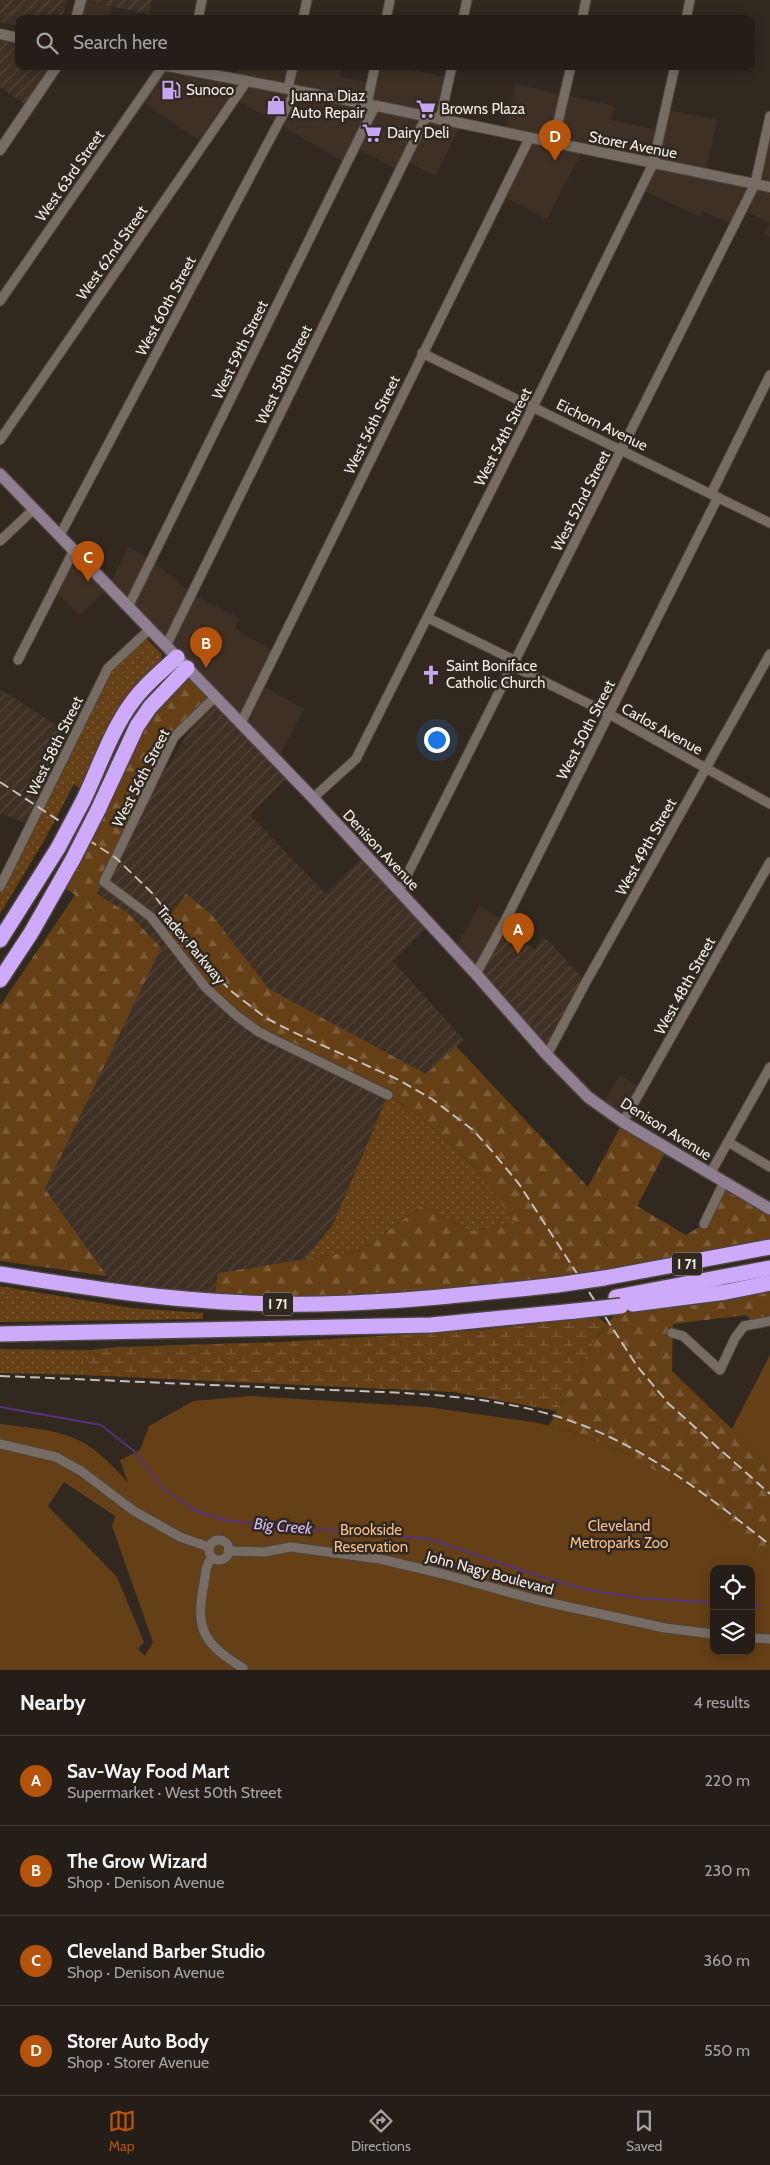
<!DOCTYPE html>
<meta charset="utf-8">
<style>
:root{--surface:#251e18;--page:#312b25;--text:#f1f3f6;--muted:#a3a2a2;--line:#423c37;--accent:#b45309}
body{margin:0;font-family:Cabin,sans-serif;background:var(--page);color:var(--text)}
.controls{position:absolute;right:15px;bottom:15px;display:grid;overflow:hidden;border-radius:10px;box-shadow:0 2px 12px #0003}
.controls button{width:45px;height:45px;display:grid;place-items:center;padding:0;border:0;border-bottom:1px solid var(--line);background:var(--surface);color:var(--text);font:25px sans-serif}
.you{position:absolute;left:436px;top:739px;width:18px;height:18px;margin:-12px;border:4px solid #fff;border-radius:50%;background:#1a73e8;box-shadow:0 0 0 8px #1a73e833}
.badge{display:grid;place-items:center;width:32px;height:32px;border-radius:50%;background:var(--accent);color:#fff;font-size:16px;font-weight:700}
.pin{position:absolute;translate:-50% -41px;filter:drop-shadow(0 1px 2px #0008)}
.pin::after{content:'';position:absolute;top:26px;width:18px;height:15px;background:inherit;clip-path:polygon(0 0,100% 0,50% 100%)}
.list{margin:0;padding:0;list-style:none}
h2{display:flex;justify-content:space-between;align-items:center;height:65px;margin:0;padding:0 20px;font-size:21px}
h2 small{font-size:16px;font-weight:400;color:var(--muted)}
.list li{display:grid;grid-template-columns:32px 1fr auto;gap:15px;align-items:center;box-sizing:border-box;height:90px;padding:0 20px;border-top:1px solid var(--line)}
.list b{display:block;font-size:19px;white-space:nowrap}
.list p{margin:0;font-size:16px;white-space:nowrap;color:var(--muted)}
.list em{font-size:16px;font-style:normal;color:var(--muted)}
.icon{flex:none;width:28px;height:28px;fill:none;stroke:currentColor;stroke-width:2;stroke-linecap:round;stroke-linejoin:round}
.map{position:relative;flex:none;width:770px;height:1670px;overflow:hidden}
.search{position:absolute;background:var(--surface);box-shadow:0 2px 12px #0003;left:15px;right:15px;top:15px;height:55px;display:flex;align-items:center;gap:12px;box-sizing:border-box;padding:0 18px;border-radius:10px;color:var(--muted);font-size:19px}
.sheet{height:425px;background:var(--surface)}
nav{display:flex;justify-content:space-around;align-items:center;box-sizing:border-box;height:70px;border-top:1px solid var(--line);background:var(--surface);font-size:14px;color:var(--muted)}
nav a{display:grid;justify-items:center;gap:2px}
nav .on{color:var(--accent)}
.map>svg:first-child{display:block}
.built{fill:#3e3024}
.industrial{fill:url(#industrial-furrows)}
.grass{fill:url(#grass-dots)}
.forest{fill:url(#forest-firs)}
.wetland{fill:url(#wetland-marsh)}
.park{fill:#653f15;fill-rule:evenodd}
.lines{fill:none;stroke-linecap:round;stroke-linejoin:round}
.stream{stroke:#58337d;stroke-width:2}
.minor-casing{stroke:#4d453f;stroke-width:11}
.tertiary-casing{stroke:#4d453f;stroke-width:12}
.secondary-casing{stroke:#4d453f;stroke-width:14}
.motorway-casing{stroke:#4d453f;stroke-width:18}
.minor{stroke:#766c63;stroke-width:9}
.tertiary{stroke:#766c63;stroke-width:10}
.secondary{stroke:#907f90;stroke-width:11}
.motorway{stroke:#cdaafa;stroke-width:15}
.rail{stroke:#c4bdb8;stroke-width:2;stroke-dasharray:10 5;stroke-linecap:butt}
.motorway-bridge-casing{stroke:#4d453f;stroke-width:18;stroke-linecap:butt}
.motorway-bridge{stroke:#cdaafa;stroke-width:15}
.labels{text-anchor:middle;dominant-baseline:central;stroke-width:5;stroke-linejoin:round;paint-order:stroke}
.shield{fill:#312820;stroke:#b7b0ab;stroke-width:1}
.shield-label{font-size:14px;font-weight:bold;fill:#f1ebe6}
.poi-label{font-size:15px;fill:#f1ebe6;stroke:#312820;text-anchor:start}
.street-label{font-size:15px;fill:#f1ebe6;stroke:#312820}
.park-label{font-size:15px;fill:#f3bd89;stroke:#312820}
.water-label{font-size:16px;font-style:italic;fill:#d3b8f7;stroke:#312820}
</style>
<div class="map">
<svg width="770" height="1670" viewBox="0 0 770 1670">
<defs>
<pattern id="industrial-furrows" width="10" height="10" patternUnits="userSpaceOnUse" patternTransform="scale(1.25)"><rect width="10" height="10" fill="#3e3024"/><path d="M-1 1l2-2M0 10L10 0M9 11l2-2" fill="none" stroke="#514439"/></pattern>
<pattern id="grass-dots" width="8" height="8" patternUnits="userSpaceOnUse" patternTransform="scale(1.25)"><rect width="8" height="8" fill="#653f15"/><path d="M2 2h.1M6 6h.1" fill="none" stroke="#7c5b37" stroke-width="1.8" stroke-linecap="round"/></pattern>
<pattern id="forest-firs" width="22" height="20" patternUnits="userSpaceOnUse" patternTransform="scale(1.25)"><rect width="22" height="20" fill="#653f15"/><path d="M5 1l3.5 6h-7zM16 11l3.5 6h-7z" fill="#7c5b37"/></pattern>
<pattern id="wetland-marsh" width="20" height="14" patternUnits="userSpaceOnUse" patternTransform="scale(1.25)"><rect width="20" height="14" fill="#653f15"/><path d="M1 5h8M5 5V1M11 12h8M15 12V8" fill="none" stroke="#7c5b37"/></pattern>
</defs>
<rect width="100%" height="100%" fill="#312820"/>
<g class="built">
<path d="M 80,1 L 112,7 L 109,19 L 76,19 Z"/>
<path d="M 163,66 L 235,78 L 238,66 L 343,66 L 340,77 L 371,83 L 375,66 L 393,66 L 450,78 L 441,120 L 461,125 L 435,176 L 405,160 L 400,171 L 355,147 L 347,164 L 235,99 L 204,144 L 140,100 Z"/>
<path d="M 515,84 L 614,106 L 611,120 L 660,130 L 665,109 L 717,120 L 705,174 L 755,184 L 764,141 L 770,142 L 770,237 L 764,234 L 770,223 L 742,210 L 734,226 L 703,211 L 700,217 L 640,189 L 652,164 L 583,150 L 547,219 L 500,195 L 528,139 L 505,134 Z"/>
<path d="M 128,547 L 152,560 L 191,594 L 239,618 L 235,629 L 276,652 L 260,684 L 304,709 L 277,761 L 109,587 L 80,615 L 53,590 L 74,550 L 109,586 Z"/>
<path d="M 479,906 L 505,920 L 476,974 L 454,950 Z"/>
<path d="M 620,1075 L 642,1089 L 623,1122 L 601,1106 Z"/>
</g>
<g class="industrial">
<path d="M 0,0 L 66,0 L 62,19 L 19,19 L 19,25 L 0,22 Z"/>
<path d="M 81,0 L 152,0 L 149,14 Z"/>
<path d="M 0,34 L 19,38 L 19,66 L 57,66 L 29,107 L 0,87 Z"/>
<path d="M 0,689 L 75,737 L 31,825 L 0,813 Z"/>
<path d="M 215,697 L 290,775 L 250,815 L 325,893 L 365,855 L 430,924 L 393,961 L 464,1040 L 426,1074 L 388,1095 L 333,1224 L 305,1259 L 218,1273 L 214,1301 L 107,1291 L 107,1276 L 45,1189 L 160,948 L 128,913 L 97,894 L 137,815 L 192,727 Z"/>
<path d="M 499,931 L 535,949 L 542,937 L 549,941 L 586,982 L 547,1055 L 476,974 Z"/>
</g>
<g class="grass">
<path d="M 145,637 L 162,654 L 160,664 L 82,790 L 74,784 L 45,839 L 0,914 L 0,894 L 111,668 Z"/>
<path d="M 388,1095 L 423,1119 L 479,1171 L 516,1224 L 470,1231 L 423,1205 L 362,1250 L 305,1259 L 333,1224 Z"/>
<path d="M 0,1286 L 131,1308 L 203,1313 L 203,1319 L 0,1322 Z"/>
<path d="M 0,1349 L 91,1350 L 84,1375 L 0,1373 Z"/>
</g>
<g class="forest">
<path d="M 187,668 L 215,697 L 174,737 L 97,894 L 128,913 L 161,948 L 45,1189 L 107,1276 L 0,1261 L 0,1006 L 75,895 L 60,884 L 130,740 Z"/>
<path d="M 186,894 L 211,914 L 269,989 L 426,1074 L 456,1046 L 588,1187 L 623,1122 L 667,1149 L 637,1206 L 686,1235 L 704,1224 L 724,1182 L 770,1209 L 770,1241 L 684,1265 L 472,1294 L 214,1301 L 218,1273 L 362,1250 L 423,1205 L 470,1231 L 515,1224 L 479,1171 L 423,1119 L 388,1095 L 279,1042 L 206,988 L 161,928 Z"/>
<path d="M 770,1283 L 770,1321 L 754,1323 L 746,1315 L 673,1324 L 672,1371 L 732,1429 L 770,1355 L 770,1563 L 631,1455 L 565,1429 L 549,1426 L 593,1343 L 621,1306 Z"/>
</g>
<path class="wetland" d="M 597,1317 L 607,1324 L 593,1343 L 557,1411 L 453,1392 L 84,1375 L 91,1350 L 117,1347 L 280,1342 L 478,1330 Z"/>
<g class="park">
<path d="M 770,1355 L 770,1464 L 732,1429 Z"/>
<path d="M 251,1396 L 428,1407 L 533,1422 L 565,1429 L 631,1455 L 683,1489 L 770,1562 L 770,1670 L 0,1670 L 0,1424 C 64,1432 84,1431 128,1483 L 120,1460 L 140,1450 L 149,1426 L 193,1401 ZM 64,1482 L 115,1516 L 112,1526 L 153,1642 L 145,1656 L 138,1649 L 144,1642 L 117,1577 L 48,1506 ZM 714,1569 L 751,1569 L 751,1651 L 714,1651 Z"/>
</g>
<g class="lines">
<g class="stream">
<path d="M 0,1407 L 101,1425 L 134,1451 L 165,1490 L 194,1510 L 228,1521 L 429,1539 L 539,1576 L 588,1590 L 641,1598 L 714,1603"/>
<path d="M 751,1605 L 759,1605"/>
</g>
<defs>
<g id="minor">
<path d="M 198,19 L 202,0"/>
<path d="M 303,19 L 307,0"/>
<path d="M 386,19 L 390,0"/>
<path d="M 463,19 L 467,0"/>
<path d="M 582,19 L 586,0"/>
<path d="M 686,19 L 690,0"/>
<path d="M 288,88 L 293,66"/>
<path d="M 367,104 L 375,66"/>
<path d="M 440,120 L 452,66"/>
<path d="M 553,144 L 571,66"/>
<path d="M 0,301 L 163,66"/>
<path d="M 422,353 L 770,523"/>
<path d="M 0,440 L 247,81"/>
<path d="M 711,494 L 770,375"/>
<path d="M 60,535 L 296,90"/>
<path d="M 0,541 L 34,509"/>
<path d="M 128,607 L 375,106"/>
<path d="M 428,618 L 516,661"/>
<path d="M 166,646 L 426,117"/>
<path d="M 18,660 L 74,550"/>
<path d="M 513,666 L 609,714 L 770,804"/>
<path d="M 215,697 L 174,737 L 104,882 L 151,917 L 206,988 L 237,1016 L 259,1032 L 279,1042 L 388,1095"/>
<path d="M 241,723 L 529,139"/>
<path d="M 313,798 L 356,759 L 536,401 L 653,164 L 675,66"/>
<path d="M 0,887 L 108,668 L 150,629"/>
<path d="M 399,891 L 755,184 L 770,116"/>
<path d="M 476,974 L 506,919 L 718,497"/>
<path d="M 547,1055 L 586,982 L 770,654"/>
<path d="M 623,1122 L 770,862"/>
<path d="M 728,1142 L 770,1167"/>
<path d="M 710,1174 L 770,1067"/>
<path d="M 704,1224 L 724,1182"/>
<path d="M 672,1333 L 683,1336 L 720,1370 L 735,1338 L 744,1326 L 770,1321"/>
<path d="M 0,1444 L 56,1457 L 81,1471 L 134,1511 L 180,1537 L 209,1547"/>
<circle cx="219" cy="1550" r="10"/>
<path d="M 228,1551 L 264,1552 L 291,1547 L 380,1559 L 443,1574 L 537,1600 L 665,1628 L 714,1634"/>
<path d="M 212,1558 C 205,1565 206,1573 204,1583 C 195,1630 203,1643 243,1668"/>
<path d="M 751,1638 L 770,1639"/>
</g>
<g id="tertiary">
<path d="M 76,19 L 81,0"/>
<path d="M 0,34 L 19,38"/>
<path d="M 167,66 L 367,104 L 770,187"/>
<path d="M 0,150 L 57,66"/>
</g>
<path id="secondary" d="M 0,474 L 313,798 L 476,974 L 547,1055 L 588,1097 L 623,1122 L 770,1209"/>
<g id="motorway">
<path d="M 83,801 C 99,768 111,730 133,701 C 145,684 162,671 177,657"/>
<path d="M 98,810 L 137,726 L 150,707 L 187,668"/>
<path d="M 0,940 L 58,848"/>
<path d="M 0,980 L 31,933 L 73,859"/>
<path d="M 0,1274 C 82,1287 164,1300 248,1303 C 351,1308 455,1296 557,1285"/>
<path d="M 604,1278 L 770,1247"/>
<path d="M 616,1297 L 770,1268"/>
<path d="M 633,1304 L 726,1292 L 770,1283"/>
<path d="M 0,1334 L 431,1325 L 575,1311"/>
</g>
</defs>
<use href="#minor" class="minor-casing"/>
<use href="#tertiary" class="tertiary-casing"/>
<use href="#secondary" class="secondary-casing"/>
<use href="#motorway" class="motorway-casing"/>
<use href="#minor" class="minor"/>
<use href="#tertiary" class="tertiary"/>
<use href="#secondary" class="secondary"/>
<use href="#motorway" class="motorway"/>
<g class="rail">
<path d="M 0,782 L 116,858 L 153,894 L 210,969 L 231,991 L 266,1018 L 293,1032 L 399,1080 L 432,1099 L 473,1130 L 491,1150 L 519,1184 L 637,1366 L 669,1404 L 770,1494"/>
<path d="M 0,1376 C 103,1380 206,1385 309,1389 C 392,1393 479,1392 559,1417 C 639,1442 706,1494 770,1545"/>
</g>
<defs>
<g id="motorway-bridge">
<path d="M 58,848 L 83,801"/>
<path d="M 73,859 L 98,810"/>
<path d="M 557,1285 L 604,1278"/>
<path d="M 575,1311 L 621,1306"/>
</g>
</defs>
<use href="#motorway-bridge" class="motorway-bridge-casing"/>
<use href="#motorway-bridge" class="motorway-bridge"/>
</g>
<defs>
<symbol id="fuel-bare" viewBox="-9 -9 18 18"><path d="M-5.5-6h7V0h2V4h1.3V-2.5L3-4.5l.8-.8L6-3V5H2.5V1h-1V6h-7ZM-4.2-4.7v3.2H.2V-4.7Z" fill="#c6a6f0" stroke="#312820" stroke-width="2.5" paint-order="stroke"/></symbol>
<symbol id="shop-bare" viewBox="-9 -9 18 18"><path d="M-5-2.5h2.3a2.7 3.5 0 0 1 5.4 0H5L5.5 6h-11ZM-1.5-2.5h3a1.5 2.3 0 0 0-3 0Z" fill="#c6a6f0" stroke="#312820" stroke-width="2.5" paint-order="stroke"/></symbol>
<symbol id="supermarket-bare" viewBox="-9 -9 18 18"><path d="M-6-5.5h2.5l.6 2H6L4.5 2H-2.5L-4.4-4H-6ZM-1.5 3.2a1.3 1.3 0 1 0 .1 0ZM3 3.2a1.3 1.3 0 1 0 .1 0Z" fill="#c6a6f0" stroke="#312820" stroke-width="2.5" paint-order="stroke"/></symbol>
<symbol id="church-bare" viewBox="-9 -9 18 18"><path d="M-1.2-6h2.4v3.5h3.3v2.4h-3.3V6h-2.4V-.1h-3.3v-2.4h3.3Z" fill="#c6a6f0" stroke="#312820" stroke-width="2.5" paint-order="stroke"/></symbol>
</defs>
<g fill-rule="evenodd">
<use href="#fuel-bare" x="157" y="76" width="28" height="28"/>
<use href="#shop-bare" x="262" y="91" width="28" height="28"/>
<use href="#supermarket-bare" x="412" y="95" width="28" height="28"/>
<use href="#supermarket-bare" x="358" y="119" width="28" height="28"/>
<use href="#church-bare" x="417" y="661" width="28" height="28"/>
</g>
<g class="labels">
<g class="shield">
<rect x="672" y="1252.5" width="30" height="23" rx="4"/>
<rect x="263" y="1292.5" width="30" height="23" rx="4"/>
</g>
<g class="shield-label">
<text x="687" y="1264">I 71</text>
<text x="278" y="1304">I 71</text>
</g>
<g class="poi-label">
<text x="186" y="90">Sunoco</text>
<text x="291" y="96">Juanna Diaz<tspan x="291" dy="17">Auto Repair</tspan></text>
<text x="441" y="109">Browns Plaza</text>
<text x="387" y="133">Dairy Deli</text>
<text x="446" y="666">Saint Boniface<tspan x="446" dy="17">Catholic Church</tspan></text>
</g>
<g class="street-label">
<text transform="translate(633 145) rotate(11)">Storer Avenue</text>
<text transform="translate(70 176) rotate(-55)">West 63rd Street</text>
<text transform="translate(112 253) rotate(-55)">West 62nd Street</text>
<text transform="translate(166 306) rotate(-62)">West 60th Street</text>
<text transform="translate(240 350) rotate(-64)">West 59th Street</text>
<text transform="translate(284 375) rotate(-64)">West 58th Street</text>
<text transform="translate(372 425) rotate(-64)">West 56th Street</text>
<text transform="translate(602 425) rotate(26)">Eichorn Avenue</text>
<text transform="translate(503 437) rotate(-63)">West 54th Street</text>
<text transform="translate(581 501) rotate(-63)">West 52nd Street</text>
<text transform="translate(662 729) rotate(29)">Carlos Avenue</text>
<text transform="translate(586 730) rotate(-63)">West 50th Street</text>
<text transform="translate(55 746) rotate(-64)">West 58th Street</text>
<text transform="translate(141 778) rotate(-63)">West 56th Street</text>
<text transform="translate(646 847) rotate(-61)">West 49th Street</text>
<text transform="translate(381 850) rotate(47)">Denison Avenue</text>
<text transform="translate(191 945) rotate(50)">Tradex Parkway</text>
<text transform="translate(685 986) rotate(-61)">West 48th Street</text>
<text transform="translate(666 1129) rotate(32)">Denison Avenue</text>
<text transform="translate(490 1573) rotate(15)">John Nagy Boulevard</text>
</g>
<g class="park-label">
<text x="619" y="1526">Cleveland<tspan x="619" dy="17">Metroparks Zoo</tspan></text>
<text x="371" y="1530">Brookside<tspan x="371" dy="17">Reservation</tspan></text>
</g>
<g class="water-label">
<text transform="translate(283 1526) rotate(5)">Big Creek</text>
</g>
</g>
</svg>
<div class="controls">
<button><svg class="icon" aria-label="locate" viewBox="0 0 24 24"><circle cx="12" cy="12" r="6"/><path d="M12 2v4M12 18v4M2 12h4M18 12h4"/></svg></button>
<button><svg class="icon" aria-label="layers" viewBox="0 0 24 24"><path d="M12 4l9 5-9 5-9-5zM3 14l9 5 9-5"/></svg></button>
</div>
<div class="you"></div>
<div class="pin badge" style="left:518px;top:954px">A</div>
<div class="pin badge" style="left:206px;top:668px">B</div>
<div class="pin badge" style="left:88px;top:582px">C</div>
<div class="pin badge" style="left:555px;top:161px">D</div>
<div class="search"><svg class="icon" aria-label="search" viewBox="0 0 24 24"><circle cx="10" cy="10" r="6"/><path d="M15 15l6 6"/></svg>Search here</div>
</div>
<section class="sheet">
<h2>Nearby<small>4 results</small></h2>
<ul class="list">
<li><span class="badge">A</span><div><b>Sav-Way Food Mart</b><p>Supermarket · West 50th Street</p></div><em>220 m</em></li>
<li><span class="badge">B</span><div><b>The Grow Wizard</b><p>Shop · Denison Avenue</p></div><em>230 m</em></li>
<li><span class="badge">C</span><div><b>Cleveland Barber Studio</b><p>Shop · Denison Avenue</p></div><em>360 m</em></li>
<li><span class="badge">D</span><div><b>Storer Auto Body</b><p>Shop · Storer Avenue</p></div><em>550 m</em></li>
</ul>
</section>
<nav>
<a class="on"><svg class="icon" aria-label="map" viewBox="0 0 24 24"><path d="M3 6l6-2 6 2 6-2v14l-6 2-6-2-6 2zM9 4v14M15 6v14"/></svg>Map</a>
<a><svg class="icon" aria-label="directions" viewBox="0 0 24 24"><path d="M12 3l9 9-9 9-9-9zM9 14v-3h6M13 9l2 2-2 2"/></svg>Directions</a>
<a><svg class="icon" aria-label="saved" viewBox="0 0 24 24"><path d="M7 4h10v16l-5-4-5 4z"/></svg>Saved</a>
</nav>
